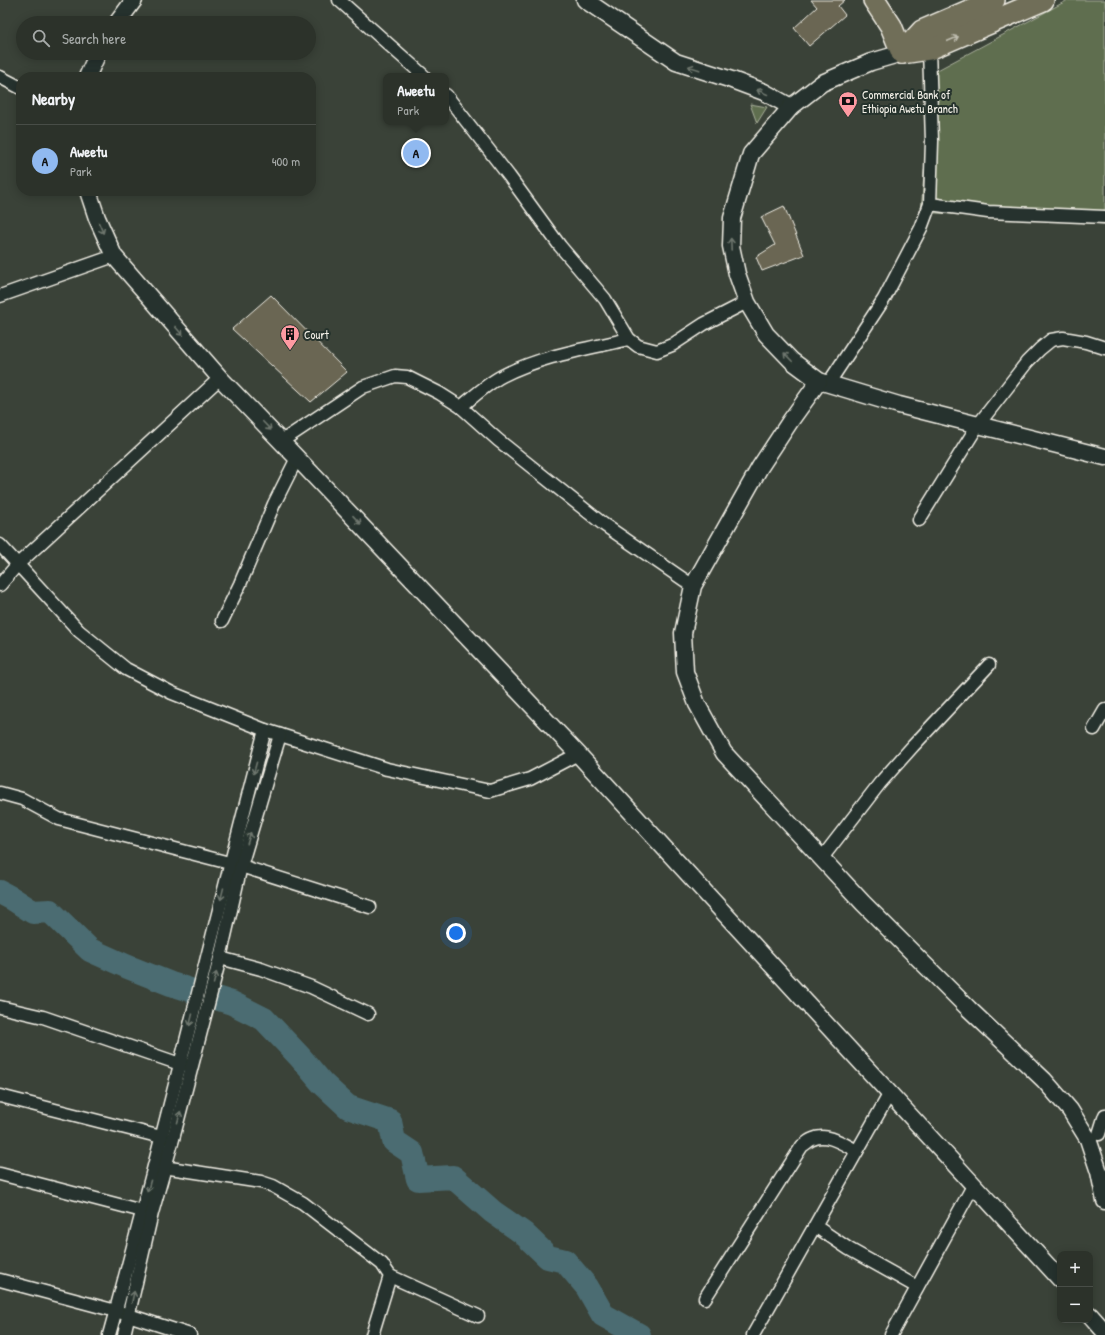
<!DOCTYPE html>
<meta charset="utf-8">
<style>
:root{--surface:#2c322a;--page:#383e36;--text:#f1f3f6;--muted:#a6aaa8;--line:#484d47;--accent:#90b9f0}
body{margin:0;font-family:"Patrick Hand",sans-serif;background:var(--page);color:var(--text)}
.controls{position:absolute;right:12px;bottom:12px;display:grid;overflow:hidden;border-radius:8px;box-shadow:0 2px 10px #0003}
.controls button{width:36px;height:36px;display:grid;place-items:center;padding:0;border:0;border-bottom:1px solid var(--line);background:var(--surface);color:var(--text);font:20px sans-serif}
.you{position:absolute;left:456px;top:933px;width:14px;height:14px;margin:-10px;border:3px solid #fff;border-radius:50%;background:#1a73e8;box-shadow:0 0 0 6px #1a73e833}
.badge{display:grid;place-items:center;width:26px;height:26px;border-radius:50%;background:var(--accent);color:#111;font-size:13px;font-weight:700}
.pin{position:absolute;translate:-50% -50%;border:2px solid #fff;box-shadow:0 1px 4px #0006}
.popup{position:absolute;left:383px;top:73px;width:66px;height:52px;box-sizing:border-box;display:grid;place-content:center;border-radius:8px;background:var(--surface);filter:drop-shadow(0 1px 3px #0005);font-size:13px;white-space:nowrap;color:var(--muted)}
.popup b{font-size:15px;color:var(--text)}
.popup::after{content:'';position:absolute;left:50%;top:100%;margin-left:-8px;border:8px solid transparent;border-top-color:var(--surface)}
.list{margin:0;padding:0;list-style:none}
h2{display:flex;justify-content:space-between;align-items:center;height:52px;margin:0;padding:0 16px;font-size:17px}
h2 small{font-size:13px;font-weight:400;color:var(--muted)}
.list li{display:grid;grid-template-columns:26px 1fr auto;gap:12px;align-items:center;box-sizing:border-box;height:72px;padding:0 16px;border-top:1px solid var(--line)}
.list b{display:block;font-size:15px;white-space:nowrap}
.list p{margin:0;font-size:13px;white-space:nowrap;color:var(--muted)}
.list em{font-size:13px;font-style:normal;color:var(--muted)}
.icon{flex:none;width:22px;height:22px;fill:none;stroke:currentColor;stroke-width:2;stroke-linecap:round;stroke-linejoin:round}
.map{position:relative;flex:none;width:1105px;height:1335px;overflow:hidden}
.search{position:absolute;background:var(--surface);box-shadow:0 2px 10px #0003;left:16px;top:16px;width:300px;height:44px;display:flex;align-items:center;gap:10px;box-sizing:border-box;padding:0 14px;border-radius:22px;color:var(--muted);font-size:15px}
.panel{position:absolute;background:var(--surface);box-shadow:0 2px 10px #0003;left:16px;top:72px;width:300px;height:124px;border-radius:16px}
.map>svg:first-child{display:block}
.green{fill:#5f6e4f;stroke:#aab09c}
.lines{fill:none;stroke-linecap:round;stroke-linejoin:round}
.river{stroke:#4b6c72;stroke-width:24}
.building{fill:#6a6652;stroke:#f4f1e8}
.minor-casing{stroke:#f4f1e8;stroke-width:15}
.tertiary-casing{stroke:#f4f1e8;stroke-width:19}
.trunk-casing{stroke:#f4f1e8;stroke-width:24}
.minor{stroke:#26332d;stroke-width:12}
.tertiary{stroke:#26332d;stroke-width:16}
.trunk{stroke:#706e59;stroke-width:21}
.oneway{stroke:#bfbdaf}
.oneway2{stroke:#6e766e}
.labels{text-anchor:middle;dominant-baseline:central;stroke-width:4;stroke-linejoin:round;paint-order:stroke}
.poi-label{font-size:12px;fill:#f4f1e8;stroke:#26332d;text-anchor:start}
</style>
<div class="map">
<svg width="1105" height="1335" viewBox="0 0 1105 1335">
<rect width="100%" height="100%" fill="#3a4238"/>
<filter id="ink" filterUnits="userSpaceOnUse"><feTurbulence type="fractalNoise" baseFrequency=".025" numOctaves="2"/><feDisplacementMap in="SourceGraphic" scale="8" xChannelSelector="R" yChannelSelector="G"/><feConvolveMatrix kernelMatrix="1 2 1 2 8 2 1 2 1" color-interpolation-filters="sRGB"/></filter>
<g filter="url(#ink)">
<g class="green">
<path d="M 1068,0 L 1105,0 L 1105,224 L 921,212 L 932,73 Z"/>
<path d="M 750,104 L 767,107 L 757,123 Z"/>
</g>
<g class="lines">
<path class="river" d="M 0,892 L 13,899 L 33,912 L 50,911 L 90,950 L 128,967 L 171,984 L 232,1003 L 264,1019 L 300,1057 L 322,1083 L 348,1107 L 390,1121 L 394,1141 L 412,1153 L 418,1179 L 453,1177 L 493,1212 L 523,1233 L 548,1257 L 565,1261 L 587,1287 L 603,1315 L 639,1335"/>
</g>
<g class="building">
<path d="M 811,0 L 845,0 L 838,6 L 845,15 L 809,46 L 794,28 L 817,7 Z"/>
<path d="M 784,206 L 804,255 L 762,271 L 756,257 L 775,245 L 761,217 Z"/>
<path d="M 271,295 L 347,372 L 311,402 L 232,329 Z"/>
</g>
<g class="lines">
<defs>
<g id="minor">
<path d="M 339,0 L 424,76"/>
<path d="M 0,77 L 21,88"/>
<path d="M 446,95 L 509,176 L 560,246 L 605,299 L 629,339 L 638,346 L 657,351 L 672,345 L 704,324 L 747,302"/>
<path d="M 930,204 L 988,212 L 1105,217"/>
<path d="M 0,296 L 114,256"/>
<path d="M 828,384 L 884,299 L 921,228 L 930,204 L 932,141 L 929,49"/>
<path d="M 461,407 C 474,396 487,384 502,376 C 541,356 586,349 629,339"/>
<path d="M 282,441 L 363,387 L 395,376 L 407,377 L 439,393 L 461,407 L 498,440 L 603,524 L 693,586"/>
<path d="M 919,520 L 978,425 L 1027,362 L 1040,349 L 1051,340 L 1063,338 L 1086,342 L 1105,348"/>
<path d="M 0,545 L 79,631 L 126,669 L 172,693 L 265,730 L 387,769 L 490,791 L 530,779 L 578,754"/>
<path d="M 0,585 L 17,565 L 220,378"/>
<path d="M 222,621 L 240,584 L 274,504 L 297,458"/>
<path d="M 1094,729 L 1105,710"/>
<path d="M 0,793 L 22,799 L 59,819 L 241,866 L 370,907"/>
<path d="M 822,858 L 880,783 L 913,746 L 989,665"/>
<path d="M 220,958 L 261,969 L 311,987 L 368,1014"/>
<path d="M 0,1007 L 43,1017 L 180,1064 L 188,1065"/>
<path d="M 0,1096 L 169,1139"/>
<path d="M 1099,1134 L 1105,1115"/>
<path d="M 157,1166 L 261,1182 L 273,1186 L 303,1203 L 382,1264 L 390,1276 L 372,1335"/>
<path d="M 0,1174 L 150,1213"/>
<path d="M 815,1226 L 849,1249 L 917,1287"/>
<path d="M 390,1276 L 478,1316"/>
<path d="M 0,1280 L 116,1311 L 190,1335"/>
<path d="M 705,1298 L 802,1146 C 806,1144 809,1140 813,1139 C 827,1132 845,1145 857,1151"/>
<path d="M 109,1335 C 165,1134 212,931 265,730"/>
<path d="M 124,1335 L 152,1213 L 173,1139 L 220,958 L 241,866 L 280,735"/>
<path d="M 753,1335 L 890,1093"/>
<path d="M 891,1335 L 973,1186"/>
</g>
<g id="tertiary">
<path d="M 585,0 L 676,62 L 732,80 L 764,92 L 791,107"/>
<path d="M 117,23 L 134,0"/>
<path d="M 902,53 L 871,62 L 822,83 L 791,107 L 751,154 L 732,218 L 731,246 L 737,274 L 747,302 L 766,334 L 792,361 L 819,381 L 899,405 L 1105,457"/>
<path d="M 87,77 L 98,53"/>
<path d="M 88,191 L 97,218 L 114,256 L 220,378 L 297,458 L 578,754 L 1060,1279"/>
<path d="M 819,381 L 791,420 L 760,467 L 693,586 L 683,633 L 685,672 L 697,704 L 724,753 L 863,903 L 969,1009 L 1044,1080 L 1070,1110 L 1088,1139 L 1099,1172 L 1105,1201"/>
<path d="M 1090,1315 L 1105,1332"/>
</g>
<g id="trunk">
<path d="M 874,0 L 891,26 L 902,53"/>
<path d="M 902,53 L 929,49 L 1043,0"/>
<path d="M 902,53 L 922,31 L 994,0"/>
</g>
</defs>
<use href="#minor" class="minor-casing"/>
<use href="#tertiary" class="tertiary-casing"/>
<use href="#trunk" class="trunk-casing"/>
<use href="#minor" class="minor"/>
<use href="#tertiary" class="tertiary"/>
<use href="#trunk" class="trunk"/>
</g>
<defs><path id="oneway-shaft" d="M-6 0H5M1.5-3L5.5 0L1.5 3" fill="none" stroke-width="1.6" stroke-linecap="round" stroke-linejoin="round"/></defs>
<use class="oneway" href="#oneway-shaft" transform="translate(953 39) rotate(-23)"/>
<g class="oneway2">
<use href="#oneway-shaft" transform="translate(694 68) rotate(-162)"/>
<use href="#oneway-shaft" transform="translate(762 92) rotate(-156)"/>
<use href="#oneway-shaft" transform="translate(101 228) rotate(66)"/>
<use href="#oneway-shaft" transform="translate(731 244) rotate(-92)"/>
<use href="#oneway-shaft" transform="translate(179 331) rotate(49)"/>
<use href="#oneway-shaft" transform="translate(788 357) rotate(-134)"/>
<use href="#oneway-shaft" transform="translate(267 426) rotate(46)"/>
<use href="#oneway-shaft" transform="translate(357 520) rotate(47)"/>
<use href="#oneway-shaft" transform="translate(255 768) rotate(105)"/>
<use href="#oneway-shaft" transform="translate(249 838) rotate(-73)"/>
<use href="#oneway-shaft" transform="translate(222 894) rotate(104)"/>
<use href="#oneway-shaft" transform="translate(215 978) rotate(-76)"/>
<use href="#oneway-shaft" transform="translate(191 1020) rotate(104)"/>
<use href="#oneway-shaft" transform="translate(179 1117) rotate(-75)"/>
<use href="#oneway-shaft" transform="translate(149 1186) rotate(105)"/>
<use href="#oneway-shaft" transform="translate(133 1297) rotate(-78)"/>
</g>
</g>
<defs>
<symbol id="bank-pin" viewBox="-11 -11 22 30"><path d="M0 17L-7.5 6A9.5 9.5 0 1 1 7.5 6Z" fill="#ff9aa2" stroke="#26332d"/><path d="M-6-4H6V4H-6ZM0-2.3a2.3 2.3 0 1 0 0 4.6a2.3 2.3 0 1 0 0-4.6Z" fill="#111"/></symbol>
<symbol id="building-pin" viewBox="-11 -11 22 30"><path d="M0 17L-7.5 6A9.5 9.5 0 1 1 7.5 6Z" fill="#ff9aa2" stroke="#26332d"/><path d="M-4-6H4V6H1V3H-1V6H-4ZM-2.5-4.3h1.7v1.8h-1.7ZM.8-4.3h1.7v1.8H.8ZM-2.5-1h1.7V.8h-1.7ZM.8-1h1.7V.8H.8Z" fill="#111"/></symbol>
</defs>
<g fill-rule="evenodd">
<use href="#bank-pin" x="837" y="90" width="22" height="30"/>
<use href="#building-pin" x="279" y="323" width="22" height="30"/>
</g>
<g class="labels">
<g class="poi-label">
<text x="862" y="94">Commercial Bank of<tspan x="862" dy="14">Ethiopia Awetu Branch</tspan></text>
<text x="304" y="334">Court</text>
</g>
</g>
</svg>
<div class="controls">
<button>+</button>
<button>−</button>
</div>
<div class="you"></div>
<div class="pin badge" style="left:416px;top:153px">A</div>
<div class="popup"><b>Aweetu</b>Park</div>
<div class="search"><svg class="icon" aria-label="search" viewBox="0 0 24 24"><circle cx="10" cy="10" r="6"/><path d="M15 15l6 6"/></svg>Search here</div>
<section class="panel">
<h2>Nearby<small></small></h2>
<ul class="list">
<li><span class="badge">A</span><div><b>Aweetu</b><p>Park</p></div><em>400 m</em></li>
</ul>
</section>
</div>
